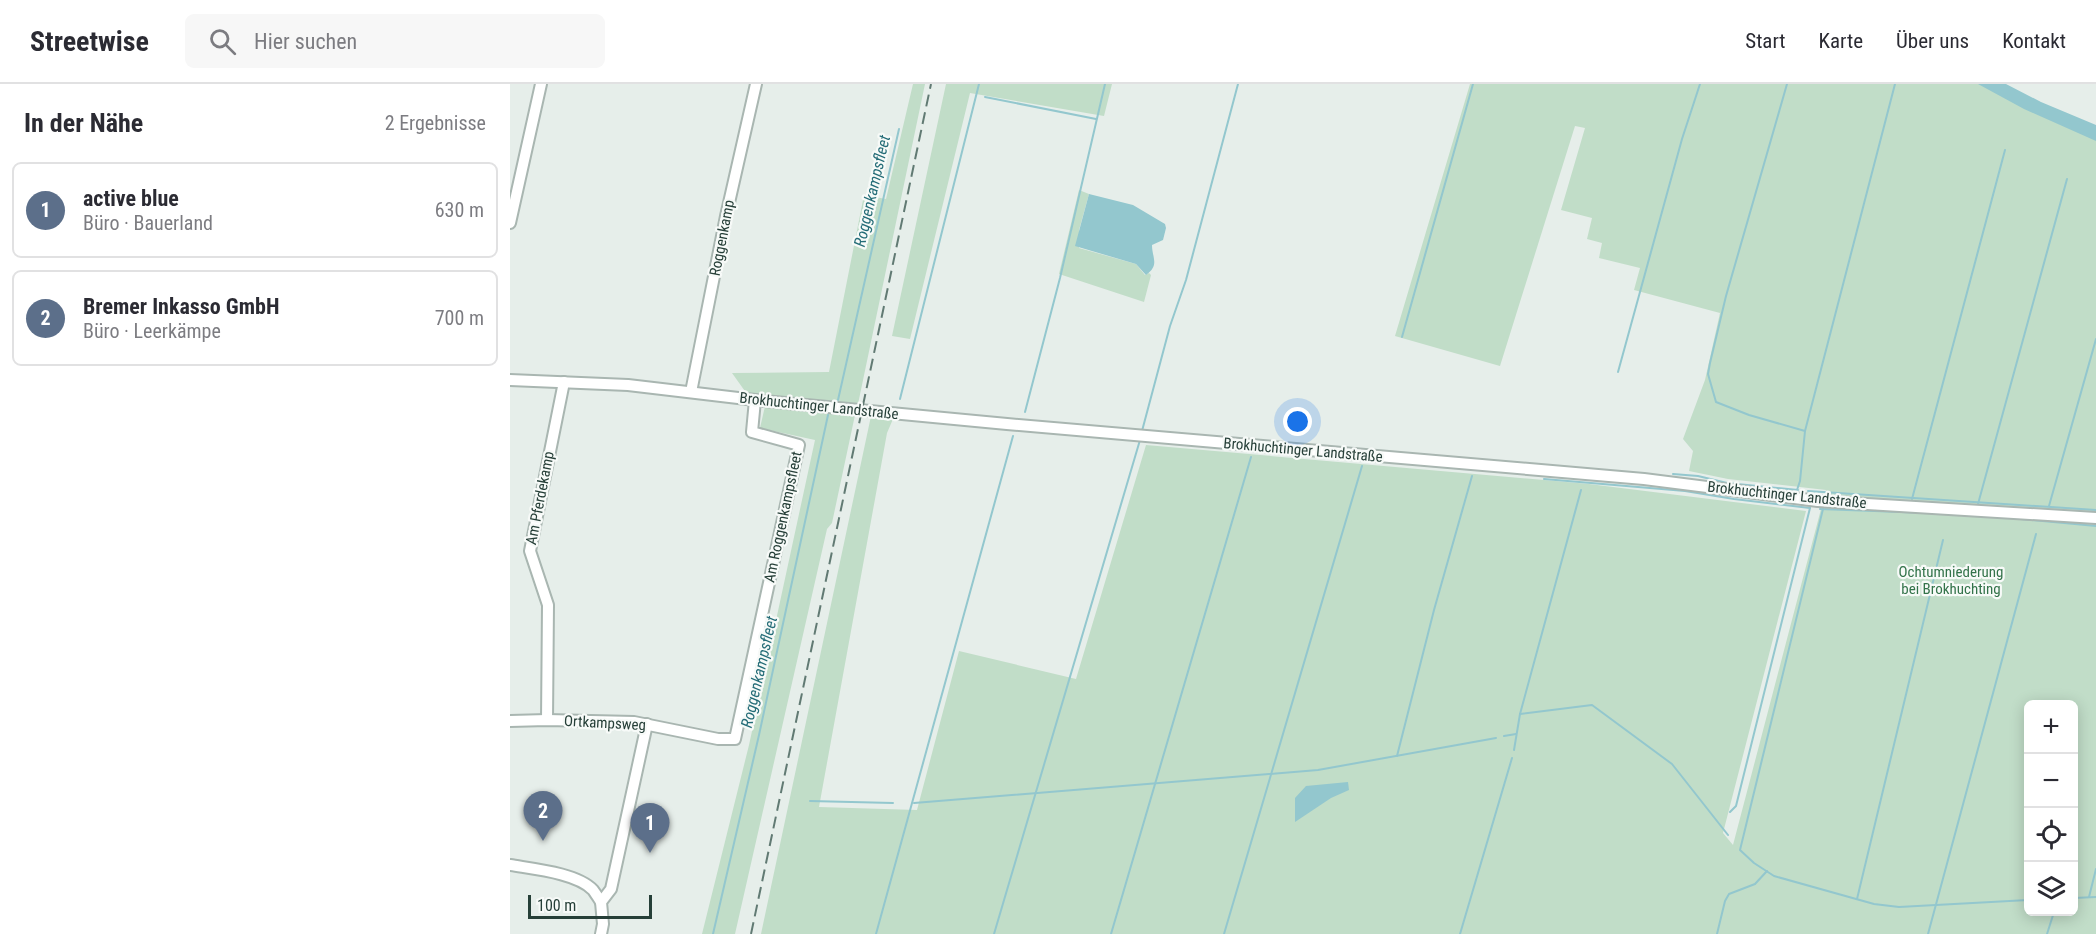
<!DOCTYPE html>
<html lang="de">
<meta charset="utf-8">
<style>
:root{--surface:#fff;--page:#f7f7f7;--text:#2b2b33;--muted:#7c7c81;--line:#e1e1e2;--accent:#b45309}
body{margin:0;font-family:"Roboto Condensed",sans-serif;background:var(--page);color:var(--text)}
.controls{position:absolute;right:18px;bottom:18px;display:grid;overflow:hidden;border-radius:9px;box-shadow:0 3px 15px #0003}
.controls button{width:54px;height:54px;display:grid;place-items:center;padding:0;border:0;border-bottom:2px solid var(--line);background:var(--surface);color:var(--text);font:30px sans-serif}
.scale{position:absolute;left:18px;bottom:15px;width:124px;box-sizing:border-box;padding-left:6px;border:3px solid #263f38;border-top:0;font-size:16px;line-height:21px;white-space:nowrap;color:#263f38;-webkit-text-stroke:4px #f7faf8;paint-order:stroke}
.you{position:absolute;left:788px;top:338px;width:21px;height:21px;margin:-15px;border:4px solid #fff;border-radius:50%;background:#1a73e8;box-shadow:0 0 0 9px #1a73e833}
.badge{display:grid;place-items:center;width:39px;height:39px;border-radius:50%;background:var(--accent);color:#fff;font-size:20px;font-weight:700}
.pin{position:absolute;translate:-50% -50px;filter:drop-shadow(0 2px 3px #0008)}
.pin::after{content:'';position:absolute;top:32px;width:21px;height:18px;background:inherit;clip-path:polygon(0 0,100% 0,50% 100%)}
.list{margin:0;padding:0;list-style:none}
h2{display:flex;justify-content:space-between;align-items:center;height:78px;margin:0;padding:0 24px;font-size:26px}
h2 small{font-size:20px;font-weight:400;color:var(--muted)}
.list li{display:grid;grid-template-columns:39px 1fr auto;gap:18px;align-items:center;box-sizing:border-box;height:96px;margin:0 12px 12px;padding:0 12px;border:2px solid var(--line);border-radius:9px}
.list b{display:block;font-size:22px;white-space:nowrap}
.list p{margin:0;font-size:20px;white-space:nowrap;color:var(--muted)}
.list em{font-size:20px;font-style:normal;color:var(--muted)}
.icon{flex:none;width:33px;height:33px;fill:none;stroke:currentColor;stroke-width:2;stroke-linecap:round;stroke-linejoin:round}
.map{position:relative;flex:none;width:1586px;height:850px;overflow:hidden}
header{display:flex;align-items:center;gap:36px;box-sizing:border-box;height:84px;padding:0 30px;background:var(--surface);border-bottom:2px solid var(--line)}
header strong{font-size:28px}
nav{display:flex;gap:33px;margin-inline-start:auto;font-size:21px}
.search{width:420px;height:54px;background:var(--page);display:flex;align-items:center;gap:15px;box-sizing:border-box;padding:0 21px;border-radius:9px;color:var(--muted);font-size:22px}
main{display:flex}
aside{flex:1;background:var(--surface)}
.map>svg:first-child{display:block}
.green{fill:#c1ddc8;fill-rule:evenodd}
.water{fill:#93c7ce}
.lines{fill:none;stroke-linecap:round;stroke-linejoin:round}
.stream{stroke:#93c7ce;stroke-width:2}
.street-casing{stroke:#a9b6b1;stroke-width:14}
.street{stroke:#fff;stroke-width:10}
.rail{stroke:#617a73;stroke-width:2;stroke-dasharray:12 6;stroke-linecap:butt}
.labels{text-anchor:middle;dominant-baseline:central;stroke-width:4.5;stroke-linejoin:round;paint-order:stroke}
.street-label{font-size:15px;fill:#263f38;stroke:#f7faf8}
.park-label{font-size:15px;fill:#33734a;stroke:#f7faf8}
.water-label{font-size:16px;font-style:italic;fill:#246c77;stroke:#f7faf8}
</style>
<header>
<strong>Streetwise</strong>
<div class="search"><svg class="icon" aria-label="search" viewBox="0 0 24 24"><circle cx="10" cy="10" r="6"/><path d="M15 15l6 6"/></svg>Hier suchen</div>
<nav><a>Start</a><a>Karte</a><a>Über uns</a><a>Kontakt</a></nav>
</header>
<main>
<aside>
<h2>In der Nähe<small>2 Ergebnisse</small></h2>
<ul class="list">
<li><span class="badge" style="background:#5c6f8a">1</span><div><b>active blue</b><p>Büro · Bauerland</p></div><em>630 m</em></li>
<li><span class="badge" style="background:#5c6f8a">2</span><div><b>Bremer Inkasso GmbH</b><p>Büro · Leerkämpe</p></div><em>700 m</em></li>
</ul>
</aside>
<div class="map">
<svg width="1586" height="850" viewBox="0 0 1586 850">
<rect width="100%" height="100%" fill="#e6eeea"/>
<g class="green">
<path d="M 403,0 L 415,0 L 348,320 L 237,310 L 222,289 L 319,288 L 354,111 L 376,115 Z"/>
<path d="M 436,0 L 602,0 L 594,32 L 460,9 L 400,255 L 382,252 Z"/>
<path d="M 960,0 L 1481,0 L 1586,45 L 1586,850 L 251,850 L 361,332 L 383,335 L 377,349 L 309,723 L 407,726 L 449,567 L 566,595 L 636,361 L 1079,400 L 1296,427 L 1213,749 L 1223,761 L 1316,406 L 1218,395 L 1179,387 L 1183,367 L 1173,355 L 1195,296 L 1210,229 L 1124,206 L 1130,184 L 1089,174 L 1092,159 L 1077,155 L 1082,134 L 1051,126 L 1075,44 L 1065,42 L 990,282 L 885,252 ZM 1518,620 L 1564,620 L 1564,828 L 1518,828 Z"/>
<path d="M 569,106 L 579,110 L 569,146 L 569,164 L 626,180 L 635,191 L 639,189 L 641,191 L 634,218 L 549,190 Z"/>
<path d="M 255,322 L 345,331 L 322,439 L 317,445 L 225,850 L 192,850 L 239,661 L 305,356 L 250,344 Z"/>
</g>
<g class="water">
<path d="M 1468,0 L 1496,0 L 1531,18 L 1586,41 L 1586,57 L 1514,25 Z"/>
<path d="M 579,110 L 623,121 L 655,140 L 656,144 L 653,156 L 642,161 C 642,174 650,181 636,191 L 626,180 L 565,162 Z"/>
<path d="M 838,698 L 839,706 L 821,714 L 785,738 L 785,714 L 796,702 Z"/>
</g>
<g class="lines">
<g class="stream">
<path d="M 1277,0 L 1216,212 L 1200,279 L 1198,290 L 1206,318 L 1239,331 L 1295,347"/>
<path d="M 475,13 L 586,35"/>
<path d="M 892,253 L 963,0"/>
<path d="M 1108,288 L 1172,55 L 1190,0"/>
<path d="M 390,315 L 469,0"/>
<path d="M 328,316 L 389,45"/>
<path d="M 515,328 L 550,194 L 595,0"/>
<path d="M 632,347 L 660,242 L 676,196 L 728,0"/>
<path d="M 1163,390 L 1188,392 L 1217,399 L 1288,406"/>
<path d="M 1034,395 L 1175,407 L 1224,415 L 1300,424"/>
<path d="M 1287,406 L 1290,397 L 1295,347 L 1385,0"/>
<path d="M 1298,407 L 1586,426"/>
<path d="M 1402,415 L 1495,66"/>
<path d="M 1468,420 L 1557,95"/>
<path d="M 1539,422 L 1586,255"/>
<path d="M 1310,425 L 1418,429"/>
<path d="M 1313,425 L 1230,766 L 1244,779 L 1264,792 L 1364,820 L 1389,823 L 1518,816"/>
<path d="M 1490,433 L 1586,442"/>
<path d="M 1010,630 L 1082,621 L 1162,680 L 1218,751"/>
<path d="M 994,652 L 1006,650"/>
<path d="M 1004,666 L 1010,630 L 1071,406"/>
<path d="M 887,672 L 924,526 L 962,392"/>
<path d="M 300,717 L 383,719"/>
<path d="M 404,719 L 808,686 L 986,654"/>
<path d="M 1220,728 L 1226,722 L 1300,424"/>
<path d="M 1579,813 L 1586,785"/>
<path d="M 1564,814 L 1586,813"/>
<path d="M 1347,815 L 1433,456"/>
<path d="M 203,850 L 249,651 L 318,331"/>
<path d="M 366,850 L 503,352"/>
<path d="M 484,850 L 630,356"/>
<path d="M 601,850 L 741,373"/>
<path d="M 714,850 L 852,382"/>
<path d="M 950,850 L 1002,674"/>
<path d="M 1207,850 L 1215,817 L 1219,810 L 1245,800 L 1257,787"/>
<path d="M 1418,850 L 1526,450"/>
<path d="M 1537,850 L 1544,828"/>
</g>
<defs>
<g id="street">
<path d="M 0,139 L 31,0"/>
<path d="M 0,296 L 118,301 L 245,316 L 497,340 L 1134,395 L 1308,417 L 1586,434"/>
<path d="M 181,308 L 216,132 L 246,0"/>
<path d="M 37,636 L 38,521 L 20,467 L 54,298"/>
<path d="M 0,637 L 37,636 L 124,638 L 208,655 L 225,655 L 289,361 L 242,348 L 245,316"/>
<path d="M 0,781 C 23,785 67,789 83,806 C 86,810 89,815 91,818"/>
<path d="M 91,850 L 93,840 L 91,818 L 101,805 L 137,640"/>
</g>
</defs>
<use href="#street" class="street-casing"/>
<use href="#street" class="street"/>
<path class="rail" d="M 241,850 L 421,0"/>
</g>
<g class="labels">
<g class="street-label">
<text transform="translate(212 154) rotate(-79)">Roggenkamp</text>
<text transform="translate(309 322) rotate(6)">Brokhuchtinger Landstraße</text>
<text transform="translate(793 366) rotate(5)">Brokhuchtinger Landstraße</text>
<text transform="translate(1277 411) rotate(6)">Brokhuchtinger Landstraße</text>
<text transform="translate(30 414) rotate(-79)">Am Pferdekamp</text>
<text transform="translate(273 433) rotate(-78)">Am Roggenkampsfleet</text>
<text transform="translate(95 639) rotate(3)">Ortkampsweg</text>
</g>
<g class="park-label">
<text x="1441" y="488">Ochtumniederung<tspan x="1441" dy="17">bei Brokhuchting</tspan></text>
</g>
<g class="water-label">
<text transform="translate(362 107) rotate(-77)">Roggenkampsfleet</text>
<text transform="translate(249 588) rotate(-77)">Roggenkampsfleet</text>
</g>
</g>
</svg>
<div class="controls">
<button>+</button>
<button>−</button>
<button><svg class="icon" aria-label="locate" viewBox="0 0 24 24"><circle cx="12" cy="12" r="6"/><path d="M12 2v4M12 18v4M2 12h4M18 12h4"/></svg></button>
<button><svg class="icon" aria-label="layers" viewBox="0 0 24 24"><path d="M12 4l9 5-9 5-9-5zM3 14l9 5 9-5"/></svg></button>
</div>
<div class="scale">100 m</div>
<div class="you"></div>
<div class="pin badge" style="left:140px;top:769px;background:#5c6f8a">1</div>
<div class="pin badge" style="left:33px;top:757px;background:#5c6f8a">2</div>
</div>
</main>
